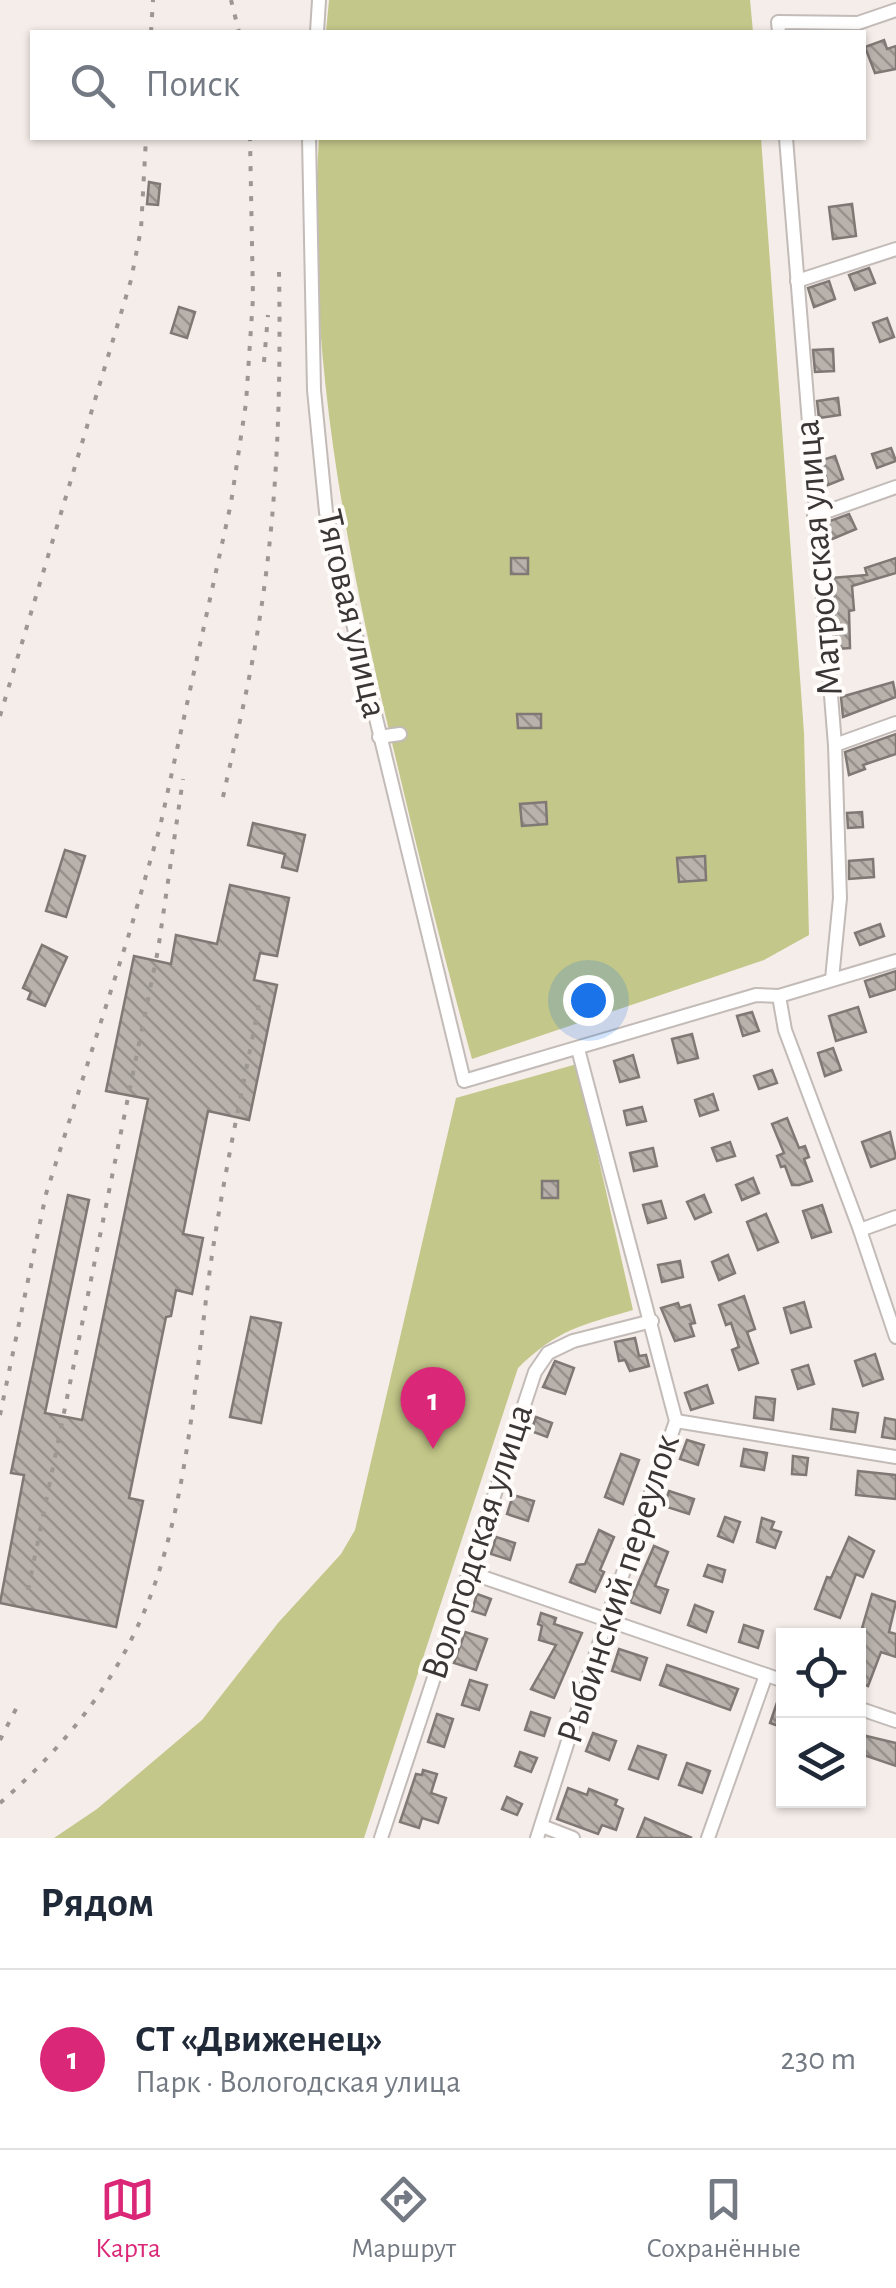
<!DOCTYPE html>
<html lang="ru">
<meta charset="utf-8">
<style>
:root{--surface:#fff;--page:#f6f6f7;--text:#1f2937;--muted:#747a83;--line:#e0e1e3;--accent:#db2777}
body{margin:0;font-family:"Alegreya Sans",sans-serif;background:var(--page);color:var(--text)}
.controls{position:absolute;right:30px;bottom:30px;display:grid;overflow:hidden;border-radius:0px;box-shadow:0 2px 8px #0004}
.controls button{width:90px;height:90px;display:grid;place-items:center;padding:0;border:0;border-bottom:2px solid var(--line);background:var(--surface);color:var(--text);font:50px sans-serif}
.you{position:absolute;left:588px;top:1000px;width:35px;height:35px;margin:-25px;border:8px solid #fff;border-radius:50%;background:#1a73e8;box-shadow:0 0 0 15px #1a73e833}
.badge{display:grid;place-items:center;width:65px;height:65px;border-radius:50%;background:var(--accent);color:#fff;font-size:32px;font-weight:700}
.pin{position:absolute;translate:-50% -82px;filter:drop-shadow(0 2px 5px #0008)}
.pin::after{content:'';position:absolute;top:52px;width:35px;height:30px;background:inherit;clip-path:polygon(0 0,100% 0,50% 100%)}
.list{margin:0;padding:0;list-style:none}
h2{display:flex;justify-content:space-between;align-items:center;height:130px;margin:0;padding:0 40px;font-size:42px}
h2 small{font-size:32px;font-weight:400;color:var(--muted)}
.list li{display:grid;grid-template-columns:65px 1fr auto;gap:30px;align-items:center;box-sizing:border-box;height:180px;padding:0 40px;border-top:2px solid var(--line)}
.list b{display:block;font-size:38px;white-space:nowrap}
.list p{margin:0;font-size:32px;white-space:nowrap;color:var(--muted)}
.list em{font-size:32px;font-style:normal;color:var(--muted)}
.icon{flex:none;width:55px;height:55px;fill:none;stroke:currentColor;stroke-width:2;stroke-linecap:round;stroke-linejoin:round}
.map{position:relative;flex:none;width:896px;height:1838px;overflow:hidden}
.search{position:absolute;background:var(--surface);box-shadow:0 2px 8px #0004;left:30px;right:30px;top:30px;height:110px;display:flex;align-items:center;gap:25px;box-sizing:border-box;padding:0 35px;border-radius:0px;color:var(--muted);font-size:38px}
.sheet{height:310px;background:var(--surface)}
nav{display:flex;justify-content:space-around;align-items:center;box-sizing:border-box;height:140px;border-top:2px solid var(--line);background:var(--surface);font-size:28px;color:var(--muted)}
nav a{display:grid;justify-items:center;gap:5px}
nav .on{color:var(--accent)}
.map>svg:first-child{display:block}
.green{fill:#c3c789}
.building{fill:url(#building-back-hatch);stroke:#7f7874;stroke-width:2.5}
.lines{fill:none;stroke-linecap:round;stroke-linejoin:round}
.street-casing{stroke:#c2bbb7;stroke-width:16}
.street{stroke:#fff;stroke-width:12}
.rail{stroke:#9d9794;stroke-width:4;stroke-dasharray:5 10;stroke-linecap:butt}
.labels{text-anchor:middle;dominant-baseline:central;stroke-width:8;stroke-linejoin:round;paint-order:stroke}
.street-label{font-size:38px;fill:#393635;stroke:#fffcfa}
</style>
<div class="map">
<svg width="896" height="1838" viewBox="0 0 896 1838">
<defs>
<pattern id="building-back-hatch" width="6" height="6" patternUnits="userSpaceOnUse" patternTransform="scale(2.5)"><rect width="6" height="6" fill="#b8b1ac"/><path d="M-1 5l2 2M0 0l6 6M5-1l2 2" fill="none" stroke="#97918d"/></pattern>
</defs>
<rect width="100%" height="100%" fill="#f5ede9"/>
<g class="green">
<path d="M 329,0 L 750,0 L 753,32 L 326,32 Z"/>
<path d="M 319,138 L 761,138 L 804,733 L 809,935 L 764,960 L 472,1059 C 444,957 418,854 394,751 C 346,552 305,344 319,138 Z"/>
<path d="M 577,1064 L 633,1310 C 582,1325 558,1329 518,1368 L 364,1838 L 54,1838 L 97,1809 L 202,1720 L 278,1623 L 341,1554 L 355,1530 L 456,1098 Z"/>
</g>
<g class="building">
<path d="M 884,40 L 887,49 L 896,46 L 896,69 L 875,73 L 865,47 Z"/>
<path d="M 149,182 L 160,184 L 158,205 L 147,204 Z"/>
<path d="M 852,204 L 856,236 L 833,239 L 829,207 Z"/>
<path d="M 869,268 L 875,283 L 855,290 L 849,275 Z"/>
<path d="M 829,281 L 835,299 L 814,307 L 808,288 Z"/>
<path d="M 179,307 L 195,312 L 187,338 L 171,333 Z"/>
<path d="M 887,318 L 894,337 L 880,342 L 873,323 Z"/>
<path d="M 833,349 L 834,371 L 815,372 L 813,350 Z"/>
<path d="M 838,398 L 840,415 L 819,418 L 817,401 Z"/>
<path d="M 891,448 L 896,461 L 877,468 L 872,454 Z"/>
<path d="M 835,456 L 843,479 L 828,485 L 822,460 Z"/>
<path d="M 849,514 L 856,529 L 830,540 L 827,522 Z"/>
<rect x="511" y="558" width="17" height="16"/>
<path d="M 896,558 L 896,573 L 852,586 L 854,610 L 849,611 L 850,648 L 837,649 L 832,578 L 867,575 L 865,568 Z"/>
<path d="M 893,682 L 896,697 L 843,717 L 841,697 Z"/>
<path d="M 517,714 L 541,714 L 541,728 L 518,728 Z"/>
<path d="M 896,734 L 896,754 L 863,765 L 865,769 L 849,775 L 845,752 Z"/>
<path d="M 546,802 L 547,824 L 522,826 L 520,804 Z"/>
<path d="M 862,812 L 863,827 L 848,828 L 847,813 Z"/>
<path d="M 253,823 L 305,835 L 297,871 L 282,867 L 285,854 L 248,845 Z"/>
<path d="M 65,850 L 85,856 L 66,917 L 46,911 Z"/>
<path d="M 705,856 L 706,880 L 679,882 L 677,858 Z"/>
<path d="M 873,859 L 874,877 L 849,879 L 849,861 Z"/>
<path d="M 230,885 L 289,898 L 277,956 L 260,953 L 254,980 L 277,985 L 249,1120 L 208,1111 L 183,1234 L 203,1238 L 192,1294 L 176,1290 L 171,1316 L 166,1317 L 129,1498 L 143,1501 L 116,1627 L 0,1603 L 24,1475 L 11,1473 L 68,1195 L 89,1200 L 45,1413 L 82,1420 L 148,1099 L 106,1091 L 134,956 L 171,964 L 176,935 L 217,944 Z"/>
<path d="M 880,924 L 884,936 L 860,945 L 855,933 Z"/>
<path d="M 42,945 L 67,957 L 45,1006 L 28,999 L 31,992 L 23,988 Z"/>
<path d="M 896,971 L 896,989 L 870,997 L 865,981 Z"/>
<path d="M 858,1007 L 866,1032 L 836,1041 L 829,1016 Z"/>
<path d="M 752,1012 L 759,1031 L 743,1036 L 737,1016 Z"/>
<path d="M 692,1034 L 698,1058 L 678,1063 L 672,1039 Z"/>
<path d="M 833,1048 L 841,1070 L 825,1076 L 818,1053 Z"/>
<path d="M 633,1055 L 639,1077 L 620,1082 L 614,1061 Z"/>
<path d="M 772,1070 L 777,1083 L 759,1089 L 754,1076 Z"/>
<path d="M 713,1094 L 718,1110 L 700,1116 L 695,1100 Z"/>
<path d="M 642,1107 L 646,1121 L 627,1125 L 624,1111 Z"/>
<path d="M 787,1118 L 799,1148 L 805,1146 L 809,1157 L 804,1159 L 812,1181 L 799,1185 L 792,1185 L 785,1166 L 781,1167 L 777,1156 L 784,1153 L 772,1124 Z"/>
<path d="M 890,1132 L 896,1158 L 871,1167 L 862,1142 Z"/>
<path d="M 730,1142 L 735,1156 L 717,1161 L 712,1148 Z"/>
<path d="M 653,1148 L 657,1166 L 634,1171 L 630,1153 Z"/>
<path d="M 753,1178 L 759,1193 L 742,1200 L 736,1185 Z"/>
<rect x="542" y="1181" width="16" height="17"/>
<path d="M 704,1195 L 711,1212 L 695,1219 L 687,1202 Z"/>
<path d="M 661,1201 L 666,1218 L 648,1223 L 643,1205 Z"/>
<path d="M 822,1205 L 831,1232 L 812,1238 L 803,1211 Z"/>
<path d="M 766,1214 L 778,1242 L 758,1250 L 747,1222 Z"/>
<path d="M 728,1255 L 735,1273 L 719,1280 L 712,1262 Z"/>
<path d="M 680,1261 L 683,1277 L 662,1282 L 658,1265 Z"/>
<path d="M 744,1296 L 755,1329 L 747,1332 L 758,1363 L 739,1370 L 732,1350 L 739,1347 L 731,1323 L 726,1325 L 719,1305 Z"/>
<path d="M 804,1302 L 811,1327 L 791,1333 L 784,1308 Z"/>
<path d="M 678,1303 L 680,1308 L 690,1305 L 695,1323 L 690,1324 L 694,1336 L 675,1341 L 661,1308 Z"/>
<path d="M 251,1317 L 281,1323 L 261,1423 L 230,1417 Z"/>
<path d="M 635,1338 L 639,1356 L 646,1355 L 649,1366 L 630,1371 L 625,1360 L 619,1361 L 615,1342 Z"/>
<path d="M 875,1354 L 883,1379 L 863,1386 L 855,1361 Z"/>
<path d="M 555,1361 L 574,1368 L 565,1394 L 543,1387 Z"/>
<path d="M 808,1365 L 814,1384 L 798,1389 L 792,1370 Z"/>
<path d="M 707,1385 L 713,1403 L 691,1410 L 685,1393 Z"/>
<path d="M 756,1397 L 775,1399 L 773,1420 L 754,1418 Z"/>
<path d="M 833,1409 L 858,1413 L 855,1432 L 831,1429 Z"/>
<path d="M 536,1417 L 552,1423 L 547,1437 L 531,1431 Z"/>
<path d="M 885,1418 L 896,1420 L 896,1439 L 882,1437 Z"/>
<path d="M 687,1440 L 704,1445 L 698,1465 L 680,1459 Z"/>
<path d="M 744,1449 L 767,1453 L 764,1470 L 741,1466 Z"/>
<path d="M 621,1454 L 639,1460 L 623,1504 L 605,1497 Z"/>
<path d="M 793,1456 L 808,1458 L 806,1475 L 792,1474 Z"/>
<path d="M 858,1471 L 896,1475 L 896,1499 L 856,1495 Z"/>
<path d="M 669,1491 L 694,1499 L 689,1514 L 664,1506 Z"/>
<path d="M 513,1495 L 534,1501 L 528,1521 L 507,1514 Z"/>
<path d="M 725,1517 L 740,1522 L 733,1542 L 718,1536 Z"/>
<path d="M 762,1518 L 774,1522 L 771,1529 L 781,1532 L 775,1548 L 757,1542 Z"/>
<path d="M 599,1530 L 614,1537 L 600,1570 L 604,1572 L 595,1592 L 570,1582 L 577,1565 L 585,1564 Z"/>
<path d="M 496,1537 L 515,1543 L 510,1560 L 491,1554 Z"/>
<path d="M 849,1537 L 874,1551 L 863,1577 L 856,1574 L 840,1618 L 815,1609 L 827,1577 L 831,1578 Z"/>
<path d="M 654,1546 L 668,1552 L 655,1586 L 668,1590 L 660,1613 L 630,1602 Z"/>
<path d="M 708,1565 L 725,1570 L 722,1582 L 704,1576 Z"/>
<path d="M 477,1594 L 491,1599 L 485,1615 L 472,1611 Z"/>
<path d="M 872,1594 L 896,1602 L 889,1632 L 896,1634 L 896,1657 L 881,1652 L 868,1686 L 858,1682 L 858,1642 Z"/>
<path d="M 695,1605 L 713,1612 L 706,1632 L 688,1625 Z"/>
<path d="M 541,1613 L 556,1618 L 554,1624 L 582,1633 L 554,1698 L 531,1689 L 556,1645 L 539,1640 L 542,1626 L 538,1624 Z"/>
<path d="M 744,1625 L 763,1631 L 758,1648 L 739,1642 Z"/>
<path d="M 465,1632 L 487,1639 L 476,1670 L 454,1663 Z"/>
<path d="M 619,1649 L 647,1658 L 640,1680 L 612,1671 Z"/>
<path d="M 667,1665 L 738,1689 L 730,1710 L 660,1685 Z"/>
<path d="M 470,1680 L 487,1685 L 479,1710 L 462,1705 Z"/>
<path d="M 781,1691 L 784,1691 L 784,1728 L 770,1723 Z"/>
<path d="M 531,1712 L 550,1718 L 544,1736 L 525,1730 Z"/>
<path d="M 437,1714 L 453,1719 L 444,1747 L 428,1742 Z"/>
<path d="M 593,1733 L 616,1741 L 609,1760 L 586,1751 Z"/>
<path d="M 858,1734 L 896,1743 L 896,1766 L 858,1753 Z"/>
<path d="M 638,1746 L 666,1755 L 658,1779 L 629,1769 Z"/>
<path d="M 520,1752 L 537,1758 L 531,1772 L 515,1766 Z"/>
<path d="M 687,1763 L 710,1771 L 702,1793 L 679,1785 Z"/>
<path d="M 423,1770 L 437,1774 L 431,1793 L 446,1798 L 438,1823 L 422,1818 L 419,1828 L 400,1822 L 416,1774 L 422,1775 Z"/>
<path d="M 568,1788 L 587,1795 L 589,1789 L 617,1800 L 615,1805 L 623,1809 L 616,1830 L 602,1825 L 598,1834 L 557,1819 Z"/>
<path d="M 507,1797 L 522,1804 L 517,1815 L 502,1809 Z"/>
<path d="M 645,1818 L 692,1838 L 637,1838 Z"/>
</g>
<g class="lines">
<defs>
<g id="street">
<path d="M 317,32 L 319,0"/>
<path d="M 779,32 L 778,22 L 858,23 L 896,10"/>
<path d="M 309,138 L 314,390 L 326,512 L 464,1081 L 756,995 L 779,996 L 896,961"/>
<path d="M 786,138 L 835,745 L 840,898 L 832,979"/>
<path d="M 797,281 L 896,249"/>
<path d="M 814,516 L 896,487"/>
<path d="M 379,737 L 400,734"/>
<path d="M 835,745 L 896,723"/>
<path d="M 779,996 L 785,1030 L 860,1230 L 896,1337"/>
<path d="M 860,1230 L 896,1217"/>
<path d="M 676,1421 L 896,1457"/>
<path d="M 468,1572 L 784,1681"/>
<path d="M 858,1708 L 896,1721"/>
<path d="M 542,1826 L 573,1838"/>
<path d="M 381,1838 L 535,1372 L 548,1353 L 573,1341 L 652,1321"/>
<path d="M 537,1838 L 607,1619 L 676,1421 L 578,1049"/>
<path d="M 708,1838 L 766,1675"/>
</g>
</defs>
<use href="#street" class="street-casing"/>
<use href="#street" class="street"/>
<g class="rail">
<path d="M 231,0 L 239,32"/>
<path d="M 151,32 L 153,0"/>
<path d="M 264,362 L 268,315"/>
<path d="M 0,716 L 131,280 L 141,229 L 146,138"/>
<path d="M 223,797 C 236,737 251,677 260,616 C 278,503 281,387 279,272"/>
<path d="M 0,1415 L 46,1194 L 130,931 L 160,827 L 231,503 L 246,403 L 253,298 L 250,138"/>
<path d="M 28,1590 L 158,950 L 183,779"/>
<path d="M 0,1740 L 19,1703"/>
<path d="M 0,1803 C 56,1754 103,1699 135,1632 C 188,1523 194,1381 211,1262 C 224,1173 244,1083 261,994"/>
</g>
</g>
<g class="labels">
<g class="street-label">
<text transform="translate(819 558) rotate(-95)">Матросская улица</text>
<text transform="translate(351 614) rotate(77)">Тяговая улица</text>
<text transform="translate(478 1542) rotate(-72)">Вологодская улица</text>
<text transform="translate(619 1589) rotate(-72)">Рыбинский переулок</text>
</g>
</g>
</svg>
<div class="controls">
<button><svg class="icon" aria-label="locate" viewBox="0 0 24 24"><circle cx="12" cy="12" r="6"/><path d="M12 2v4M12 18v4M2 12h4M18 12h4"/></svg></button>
<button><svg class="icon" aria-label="layers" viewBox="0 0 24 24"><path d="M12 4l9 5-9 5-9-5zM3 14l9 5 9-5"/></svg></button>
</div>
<div class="you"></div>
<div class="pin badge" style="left:433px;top:1449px">1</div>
<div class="search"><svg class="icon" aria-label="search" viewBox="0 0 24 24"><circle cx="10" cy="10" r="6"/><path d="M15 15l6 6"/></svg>Поиск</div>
</div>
<section class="sheet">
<h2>Рядом<small></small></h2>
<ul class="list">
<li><span class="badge">1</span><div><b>СТ «Движенец»</b><p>Парк · Вологодская улица</p></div><em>230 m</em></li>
</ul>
</section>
<nav>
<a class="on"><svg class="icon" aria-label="map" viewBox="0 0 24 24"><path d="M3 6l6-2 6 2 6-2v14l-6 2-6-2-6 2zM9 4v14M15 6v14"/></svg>Карта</a>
<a><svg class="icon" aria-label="directions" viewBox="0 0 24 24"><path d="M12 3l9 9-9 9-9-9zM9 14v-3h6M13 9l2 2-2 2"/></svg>Маршрут</a>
<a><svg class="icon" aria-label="saved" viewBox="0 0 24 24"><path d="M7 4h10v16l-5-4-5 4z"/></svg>Сохранённые</a>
</nav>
